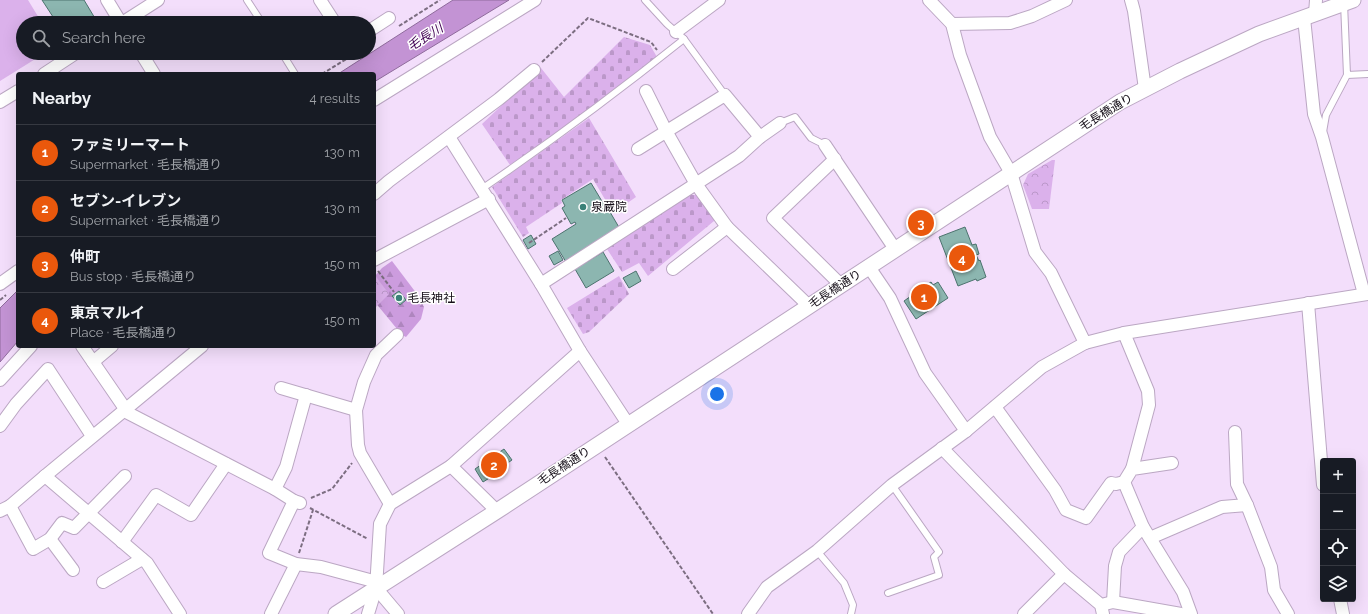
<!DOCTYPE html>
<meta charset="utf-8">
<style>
:root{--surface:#171b24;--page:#20242c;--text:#f1f3f6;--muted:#9ea1a6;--line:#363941;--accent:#ea580c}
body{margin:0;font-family:Raleway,"Noto Sans JP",sans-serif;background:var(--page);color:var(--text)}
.controls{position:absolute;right:12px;bottom:12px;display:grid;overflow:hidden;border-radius:4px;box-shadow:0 4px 16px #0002}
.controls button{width:36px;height:36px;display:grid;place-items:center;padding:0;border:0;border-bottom:1px solid var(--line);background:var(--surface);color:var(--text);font:20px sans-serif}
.you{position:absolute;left:717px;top:394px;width:14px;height:14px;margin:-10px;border:3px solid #fff;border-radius:50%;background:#1a73e8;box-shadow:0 0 0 6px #1a73e833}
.badge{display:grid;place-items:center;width:26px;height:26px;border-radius:50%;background:var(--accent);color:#fff;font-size:13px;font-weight:700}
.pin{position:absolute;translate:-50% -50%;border:2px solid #fff;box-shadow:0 1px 4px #0006}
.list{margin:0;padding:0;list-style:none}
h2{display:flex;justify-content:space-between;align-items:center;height:52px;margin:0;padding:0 16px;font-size:17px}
h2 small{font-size:13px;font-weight:400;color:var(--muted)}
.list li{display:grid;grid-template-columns:26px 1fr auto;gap:12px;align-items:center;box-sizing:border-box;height:56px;padding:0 16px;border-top:1px solid var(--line)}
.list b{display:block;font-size:15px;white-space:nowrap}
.list p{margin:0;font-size:13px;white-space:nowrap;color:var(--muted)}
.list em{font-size:13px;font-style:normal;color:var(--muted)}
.icon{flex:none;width:22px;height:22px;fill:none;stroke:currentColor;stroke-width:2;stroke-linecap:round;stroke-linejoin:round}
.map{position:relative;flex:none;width:1368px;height:614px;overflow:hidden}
.search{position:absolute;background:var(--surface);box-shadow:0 4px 16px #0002;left:16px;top:16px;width:360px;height:44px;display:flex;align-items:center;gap:10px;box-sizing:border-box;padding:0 14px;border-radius:22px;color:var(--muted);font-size:15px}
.panel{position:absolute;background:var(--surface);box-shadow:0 4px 16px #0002;left:16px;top:72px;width:360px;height:276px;border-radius:4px}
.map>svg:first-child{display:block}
.forest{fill:url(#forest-firs)}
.cemetery{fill:url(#cemetery-stones)}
.park{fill:url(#park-crowns)}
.pitch{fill:#dbb1eb}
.water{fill:#c393d4;stroke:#8f6b9c}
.building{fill:#8cb6b0;stroke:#4c736e}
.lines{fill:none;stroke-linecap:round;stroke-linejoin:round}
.service-casing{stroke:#bba7c3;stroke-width:8}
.minor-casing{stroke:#bba7c3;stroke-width:14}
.tertiary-casing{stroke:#bba7c3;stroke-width:17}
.path{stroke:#7c6e81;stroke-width:2;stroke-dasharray:4 2;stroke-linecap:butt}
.service{stroke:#fff;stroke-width:6}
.minor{stroke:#fff;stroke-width:12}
.tertiary{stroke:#fff;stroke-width:15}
.poi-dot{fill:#3a8178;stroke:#fff;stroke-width:1.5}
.labels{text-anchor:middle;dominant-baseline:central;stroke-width:3;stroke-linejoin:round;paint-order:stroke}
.street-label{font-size:12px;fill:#150e18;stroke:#fff}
.poi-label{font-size:12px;fill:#150e18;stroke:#fff;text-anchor:start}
.water-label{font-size:13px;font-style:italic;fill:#420354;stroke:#fff}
</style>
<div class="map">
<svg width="1368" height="614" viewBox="0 0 1368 614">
<defs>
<pattern id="forest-firs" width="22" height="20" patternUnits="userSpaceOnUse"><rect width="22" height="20" fill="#cc9cde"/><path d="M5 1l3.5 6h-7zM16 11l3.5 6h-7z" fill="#ae85be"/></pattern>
<pattern id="cemetery-stones" width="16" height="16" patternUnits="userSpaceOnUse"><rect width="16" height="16" fill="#dbb1eb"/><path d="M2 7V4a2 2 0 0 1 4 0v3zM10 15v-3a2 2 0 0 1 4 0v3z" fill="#bb97c9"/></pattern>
<pattern id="park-crowns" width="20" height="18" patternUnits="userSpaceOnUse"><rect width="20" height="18" fill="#dbb1eb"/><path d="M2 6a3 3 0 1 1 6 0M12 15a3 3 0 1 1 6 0" fill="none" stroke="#bb97c9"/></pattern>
</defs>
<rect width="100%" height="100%" fill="#f3defb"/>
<path class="forest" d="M 392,261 L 417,294 L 424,307 L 421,319 L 406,337 L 402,335 L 374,301 L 374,277 L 382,268 Z"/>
<g class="cemetery">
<path d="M 624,37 L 650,45 L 657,57 L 585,112 L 510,165 L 482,124 L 541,68 L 564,97 Z"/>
<path d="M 589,118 L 636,197 L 613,213 L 593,179 L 561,200 L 562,203 L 526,227 L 529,233 L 523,237 L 492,187 Z"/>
<path d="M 690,195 L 696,195 L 714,216 L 714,221 L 648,276 L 639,263 L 622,272 L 607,249 Z"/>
<path d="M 619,276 L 629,294 L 589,332 L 583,334 L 567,308 Z"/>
</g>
<g class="park">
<path d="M 1052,160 L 1055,160 L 1049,209 L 1032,209 L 1023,185 L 1028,174 Z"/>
<path d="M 374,274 L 389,294 L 375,308 L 374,306 Z"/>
</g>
<path class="pitch" d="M 0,0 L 28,0 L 42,23 L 23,23 L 23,53 L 45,53 L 0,81 Z"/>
<g class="water">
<path d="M 453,0 L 509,0 L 374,82 L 374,74 L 338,74 Z"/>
<path d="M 18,290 L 18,341 L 0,362 L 0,308 Z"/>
</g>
<g class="building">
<path d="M 42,0 L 84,0 L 96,20 L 91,23 L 57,23 Z"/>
<path d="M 591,183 L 609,213 L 610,212 L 620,229 L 566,262 L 552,239 L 576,224 L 575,222 L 571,224 L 562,208 L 565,206 L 562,200 Z"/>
<path d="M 965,227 L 972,245 L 976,244 L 979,254 L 976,255 L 979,261 L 980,260 L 986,277 L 977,281 L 976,279 L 958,286 L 939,237 Z"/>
<path d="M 531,235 L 536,244 L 528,249 L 523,240 Z"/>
<path d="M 558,251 L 563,260 L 554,265 L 549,256 Z"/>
<path d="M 603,252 L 614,271 L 586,288 L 575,269 Z"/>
<path d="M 636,271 L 641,281 L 629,288 L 623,278 Z"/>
<path d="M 931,282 L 933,285 L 938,282 L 948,298 L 916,319 L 904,301 Z"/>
<path d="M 399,291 L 406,300 L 400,305 L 392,296 Z"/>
<path d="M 504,449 L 512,460 L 490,475 L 491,477 L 483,482 L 475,469 Z"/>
</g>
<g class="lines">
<defs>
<g id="service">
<path d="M 247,0 L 262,23"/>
<path d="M 645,0 L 667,24 L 684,39 L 725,95"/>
<path d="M 1344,3 L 1347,75 L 1368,74"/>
<path d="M 282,53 L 295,74"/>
<path d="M 780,123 L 795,117 L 811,138 L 825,145"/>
<path d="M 1323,132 L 1326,115 L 1347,75"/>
<path d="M 483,188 C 552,141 619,91 684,39"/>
<path d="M 817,551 L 844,583 L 853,605 L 851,614"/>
<path d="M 888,593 L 939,575 L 934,557 L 939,552 L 892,485"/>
</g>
<g id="minor">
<path d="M 107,0 L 121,23"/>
<path d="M 320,0 L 335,23"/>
<path d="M 929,0 L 952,24 L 960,55 L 990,137 L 1011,173 L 1035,252 L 1051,273 L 1085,343"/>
<path d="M 1131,0 L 1134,11 L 1145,89"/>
<path d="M 1315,14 L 1316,0"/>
<path d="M 1304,18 L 1314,114 L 1322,137 L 1364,294"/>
<path d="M 122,23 L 158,0"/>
<path d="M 952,24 L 1010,23 L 1032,16 L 1066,0"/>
<path d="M 369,31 L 389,18"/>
<path d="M 676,32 L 719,0"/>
<path d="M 141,53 L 154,74"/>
<path d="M 44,74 L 76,53"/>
<path d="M 646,91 L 666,131 L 696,184 L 727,227 L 809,306"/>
<path d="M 374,100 L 535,0"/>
<path d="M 0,102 L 18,91"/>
<path d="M 449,137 L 541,284 L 580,351 L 628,424"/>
<path d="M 825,145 L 895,249"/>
<path d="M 638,149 L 725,95 L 760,137"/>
<path d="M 835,159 L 773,218 L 841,285"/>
<path d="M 374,194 L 389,181 L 499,99 L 534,70"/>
<path d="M 374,260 L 489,199"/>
<path d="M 869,267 L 890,298 L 925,373 L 966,431"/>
<path d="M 673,269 L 727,227"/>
<path d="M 0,284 L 18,271"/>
<path d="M 541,284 L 739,156 L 760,137 L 780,123"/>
<path d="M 1308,303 L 1323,485"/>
<path d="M 1124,333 L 1148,391 L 1149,405 L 1132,469"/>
<path d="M 82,346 L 128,413 L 275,489 L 294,501 L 300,503"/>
<path d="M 93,362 L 112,346"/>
<path d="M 0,380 L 31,346"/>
<path d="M 281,388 L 356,410"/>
<path d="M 995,407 L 1055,490 L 1066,510 L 1086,518 L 1111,483 L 1116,484 L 1124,482 L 1132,469 L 1172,463"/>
<path d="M 0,426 L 16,404 L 48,369 L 92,436"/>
<path d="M 1235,432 L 1237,484 L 1247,505 L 1271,567 L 1274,590 L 1288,614"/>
<path d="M 942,448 L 1064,574 L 1101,605 L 1103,614"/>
<path d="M 451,466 L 580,351"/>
<path d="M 45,476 L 147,563 L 180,614"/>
<path d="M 1124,482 L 1143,527 L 1183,592 L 1191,614"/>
<path d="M 275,489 L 286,467 L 306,395"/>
<path d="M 294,501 L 269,553 L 296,564 L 321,567 L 377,582"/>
<path d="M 390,504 L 360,453 L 358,445 L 356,410 L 364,382 L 376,355 L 397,335"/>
<path d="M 10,506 L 33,549 L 50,539 L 62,523 L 74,528 L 125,476"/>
<path d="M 0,511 L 10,506 L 45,476 L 202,346"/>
<path d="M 1150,538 L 1222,507 L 1247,505"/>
<path d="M 50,539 L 73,570"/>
<path d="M 122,542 L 156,495 L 191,515 L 226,464"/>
<path d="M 103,582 L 142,559"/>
<path d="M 1340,599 L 1343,614"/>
<path d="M 1113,602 L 1115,566 L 1119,552 L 1143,527"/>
<path d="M 1105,604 L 1113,602 L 1181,614"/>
<path d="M 271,614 L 296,564"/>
<path d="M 368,614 L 376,588"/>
<path d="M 398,614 L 376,588 L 380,524 L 390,504 L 451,466 L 497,511"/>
<path d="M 748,614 L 767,587 L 817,551 L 892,485 L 966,431 L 1042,367 L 1085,343 L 1124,333 L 1368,294"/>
<path d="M 1024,614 L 1064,574"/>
</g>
<path id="tertiary" d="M 336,614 L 497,511 L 1120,102 L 1180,71 L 1259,34 L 1353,0"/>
</defs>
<use href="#service" class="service-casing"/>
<use href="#minor" class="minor-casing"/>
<use href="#tertiary" class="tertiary-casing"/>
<g class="path">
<path d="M 399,26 L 440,0"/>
<path d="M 542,62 L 588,18 L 651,42 L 657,50"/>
<path d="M 322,74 L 356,53"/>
<path d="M 529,243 L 566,218"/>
<path d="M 378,271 L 394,292"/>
<path d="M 0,300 L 6,295"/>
<path d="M 605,457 L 713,614"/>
<path d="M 311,498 L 332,489 L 352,463"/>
<path d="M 310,508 L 368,539"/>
<path d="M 299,553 L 313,510"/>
</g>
<use href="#service" class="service"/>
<use href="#minor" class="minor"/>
<use href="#tertiary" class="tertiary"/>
</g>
<g class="poi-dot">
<circle cx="583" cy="207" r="4"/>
<circle cx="399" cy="298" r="4"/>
</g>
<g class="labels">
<g class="street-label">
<text transform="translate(1106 112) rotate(-31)">毛長橋通り</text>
<text transform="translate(835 289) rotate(-33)">毛長橋通り</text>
<text transform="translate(564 466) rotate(-33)">毛長橋通り</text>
</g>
<g class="poi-label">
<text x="591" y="207">泉蔵院</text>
<text x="407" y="298">毛長神社</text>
</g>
<g class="water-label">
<text transform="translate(425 37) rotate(-32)">毛長川</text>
</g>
</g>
</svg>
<div class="controls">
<button>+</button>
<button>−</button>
<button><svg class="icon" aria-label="locate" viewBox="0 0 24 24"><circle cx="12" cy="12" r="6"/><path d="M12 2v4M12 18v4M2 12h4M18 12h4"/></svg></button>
<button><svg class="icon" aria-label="layers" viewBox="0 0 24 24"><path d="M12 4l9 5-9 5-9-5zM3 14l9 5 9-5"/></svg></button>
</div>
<div class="you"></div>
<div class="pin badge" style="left:924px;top:297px">1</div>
<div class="pin badge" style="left:494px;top:465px">2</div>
<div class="pin badge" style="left:921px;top:223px">3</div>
<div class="pin badge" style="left:962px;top:258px">4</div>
<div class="search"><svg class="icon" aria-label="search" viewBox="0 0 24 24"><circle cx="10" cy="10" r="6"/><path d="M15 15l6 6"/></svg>Search here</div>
<section class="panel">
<h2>Nearby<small>4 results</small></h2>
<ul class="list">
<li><span class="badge">1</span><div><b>ファミリーマート</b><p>Supermarket · 毛長橋通り</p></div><em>130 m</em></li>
<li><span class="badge">2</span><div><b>セブン-イレブン</b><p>Supermarket · 毛長橋通り</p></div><em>130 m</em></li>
<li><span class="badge">3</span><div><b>仲町</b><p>Bus stop · 毛長橋通り</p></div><em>150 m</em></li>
<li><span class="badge">4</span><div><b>東京マルイ</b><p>Place · 毛長橋通り</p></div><em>150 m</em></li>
</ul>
</section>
</div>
